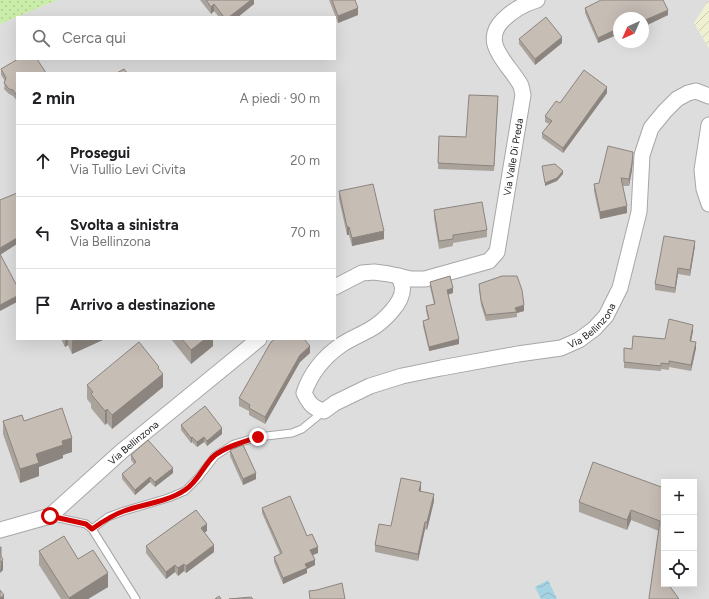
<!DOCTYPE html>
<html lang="it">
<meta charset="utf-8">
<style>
:root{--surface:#fff;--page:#f6f6f6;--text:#202124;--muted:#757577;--line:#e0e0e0}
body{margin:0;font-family:Figtree,sans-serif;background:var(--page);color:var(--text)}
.controls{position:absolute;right:12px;bottom:12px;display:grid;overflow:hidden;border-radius:0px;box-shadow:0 4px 16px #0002}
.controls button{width:36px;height:36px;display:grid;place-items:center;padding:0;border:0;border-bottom:1px solid var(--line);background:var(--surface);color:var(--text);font:20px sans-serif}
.compass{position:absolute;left:613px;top:12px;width:36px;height:36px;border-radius:50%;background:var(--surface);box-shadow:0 4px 16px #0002;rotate:225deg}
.stop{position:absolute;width:12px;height:12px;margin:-9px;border:3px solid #d00100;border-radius:50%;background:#fff}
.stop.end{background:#d00100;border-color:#fff;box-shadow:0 1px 4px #0008}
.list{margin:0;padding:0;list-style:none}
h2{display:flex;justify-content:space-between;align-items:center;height:52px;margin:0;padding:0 16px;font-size:17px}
h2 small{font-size:13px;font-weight:400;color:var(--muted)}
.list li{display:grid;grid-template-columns:26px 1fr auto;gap:12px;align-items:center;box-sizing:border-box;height:72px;padding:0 16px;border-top:1px solid var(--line)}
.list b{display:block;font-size:15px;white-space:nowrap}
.list p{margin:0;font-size:13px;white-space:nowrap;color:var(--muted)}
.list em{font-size:13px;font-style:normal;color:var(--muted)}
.icon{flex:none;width:22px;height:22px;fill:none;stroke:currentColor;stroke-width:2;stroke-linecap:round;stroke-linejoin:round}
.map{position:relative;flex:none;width:709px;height:599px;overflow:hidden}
.search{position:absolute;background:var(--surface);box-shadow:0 4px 16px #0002;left:16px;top:16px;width:320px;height:44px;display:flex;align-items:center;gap:10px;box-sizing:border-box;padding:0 14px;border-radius:0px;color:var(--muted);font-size:15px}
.panel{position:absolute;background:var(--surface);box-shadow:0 4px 16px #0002;left:16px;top:72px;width:320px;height:268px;border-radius:0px}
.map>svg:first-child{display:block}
.residential{fill:#dedddd;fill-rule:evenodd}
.farmland{fill:url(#farmland-furrows)}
.grass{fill:url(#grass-dots)}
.water{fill:url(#water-waves)}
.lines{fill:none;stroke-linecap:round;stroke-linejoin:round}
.lane-casing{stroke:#a7a7a7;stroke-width:9}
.street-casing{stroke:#a7a7a7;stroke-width:17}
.lane{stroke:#fff;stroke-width:7}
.street{stroke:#fff;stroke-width:15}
.wall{fill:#aaa39c}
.shaded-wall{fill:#8b847f}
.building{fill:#c6bdb5;stroke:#8b847f}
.route{stroke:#d00100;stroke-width:5}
.labels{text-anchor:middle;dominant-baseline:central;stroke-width:3.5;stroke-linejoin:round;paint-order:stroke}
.street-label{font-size:10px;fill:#202020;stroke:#fff}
</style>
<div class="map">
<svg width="709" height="599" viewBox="0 0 709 599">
<defs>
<pattern id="farmland-furrows" width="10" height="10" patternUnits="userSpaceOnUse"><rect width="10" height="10" fill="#eef0d1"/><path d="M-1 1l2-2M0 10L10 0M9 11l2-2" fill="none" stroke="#ccceb3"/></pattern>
<pattern id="grass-dots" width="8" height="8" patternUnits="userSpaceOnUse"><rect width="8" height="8" fill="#cbedaa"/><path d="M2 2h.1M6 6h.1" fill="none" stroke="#aecb92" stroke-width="1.8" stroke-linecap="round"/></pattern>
<pattern id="water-waves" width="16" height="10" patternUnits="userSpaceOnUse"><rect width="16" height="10" fill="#a5d3e1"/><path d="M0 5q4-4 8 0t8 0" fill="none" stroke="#8eb5c1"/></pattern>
</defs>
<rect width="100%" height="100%" fill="#f1eee6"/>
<path class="residential" d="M 57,0 L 709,0 L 694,23 L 709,48 L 709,599 L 0,599 L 0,24 ZM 17,17 L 335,17 L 335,59 L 17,59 ZM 619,18 L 643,18 L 643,42 L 619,42 ZM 17,73 L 335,73 L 335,339 L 17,339 ZM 664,482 L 694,482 L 694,584 L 664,584 Z"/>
<path class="farmland" d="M 709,0 L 709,48 L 694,23 Z"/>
<path class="grass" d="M 0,0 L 57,0 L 0,24 Z"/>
<path class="water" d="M 548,580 L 557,599 L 541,599 L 535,587 Z"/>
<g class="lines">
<defs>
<g id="lane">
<path d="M 50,516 L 86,524 L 92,529 L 136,599"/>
<path d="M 92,529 L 108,517 L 124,511 L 168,498 L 185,491 L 198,478 L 215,456 L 234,444 L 258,437 L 292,433 L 302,429 L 324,411"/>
</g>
<g id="street">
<path d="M 709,125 L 702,170 L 704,189 L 709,204"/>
<path id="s1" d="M 399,276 C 400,279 401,282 402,285 C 406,301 382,323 369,330 C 360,335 350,339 341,345 C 324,357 311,372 304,393 C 309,403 312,408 324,411 L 335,403 L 370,386 L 402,376 L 441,368 L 518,354 L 561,348 L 579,340 L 594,329 L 606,316 L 620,288 L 639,212 L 642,155 L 651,128 L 665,111 L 677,99 L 688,93 L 696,91 L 709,96"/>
<path id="s2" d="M 335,287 L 362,273 L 374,272 L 389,274 L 411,279 L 425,279 L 489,261 L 497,252 L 523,95 C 522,92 522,87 520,84 C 508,63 480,43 503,20 C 513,10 524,4 537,0"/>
<path id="s3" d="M 0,530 L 50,516 L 122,451 L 259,339"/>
</g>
</defs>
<use href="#lane" class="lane-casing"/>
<use href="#street" class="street-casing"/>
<use href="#lane" class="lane"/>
<use href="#street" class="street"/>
</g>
<g class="wall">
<path d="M 200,0 L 254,0 L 254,4 L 238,17 L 219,17 L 214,11 L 211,14 Z"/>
<path d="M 329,0 L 355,0 L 358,15 L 338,23 Z"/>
<path d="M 585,8 L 668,15 L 643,27 L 643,18 L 619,18 L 619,34 L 598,43 L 585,13 Z"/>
<path d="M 519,39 L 562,43 L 535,65 L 519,44 Z"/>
<path d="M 1,69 L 17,73 L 17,101 L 13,96 L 9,94 L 4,89 L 5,81 L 1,75 Z"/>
<path d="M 607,93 L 563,153 L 542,138 L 542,133 L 549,124 L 545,122 L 545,116 L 560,103 Z"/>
<path d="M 498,102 L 494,171 L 438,169 L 439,136 L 466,137 Z"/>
<path d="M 633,160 L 632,170 L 629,186 L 623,186 L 627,213 L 600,219 L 594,191 L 594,184 L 599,183 Z"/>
<path d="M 339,191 L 384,239 L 352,246 L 349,235 L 347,235 L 339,199 Z"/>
<path d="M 434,210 L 487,230 L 487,237 L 453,243 L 453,246 L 439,249 L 434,218 Z"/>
<path d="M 695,246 L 690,276 L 678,274 L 675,293 L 655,290 L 655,284 Z"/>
<path d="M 430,282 L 453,293 L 448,294 L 459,344 L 429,351 L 423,326 L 423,321 L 428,319 L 426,311 L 426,306 L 434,304 L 430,287 Z"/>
<path d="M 479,284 L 524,311 L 517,313 L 517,317 L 486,321 L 481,305 L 479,289 Z"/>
<path d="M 693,331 L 691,341 L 696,348 L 691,371 L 669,367 L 669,370 L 661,369 L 661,371 L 624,368 L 624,362 L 665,339 Z"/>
<path d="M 61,339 L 105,339 L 72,354 L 68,345 L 65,347 Z"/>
<path d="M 171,339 L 213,339 L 213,346 L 191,364 Z"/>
<path d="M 310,353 L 300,362 L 265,424 L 249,415 L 249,411 L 239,406 L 239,398 Z"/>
<path d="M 159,369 L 163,387 L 112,429 L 107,423 L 105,425 L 91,408 L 91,404 L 87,399 L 87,385 Z"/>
<path d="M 3,421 L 24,421 L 72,452 L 63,455 L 63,458 L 39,467 L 39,476 L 20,483 L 3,434 Z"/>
<path d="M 181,425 L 222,434 L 207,446 L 204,442 L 197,447 L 192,442 L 191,443 L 181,430 Z"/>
<path d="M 230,450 L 256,479 L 243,485 L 230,456 Z"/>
<path d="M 131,455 L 173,473 L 155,487 L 150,482 L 135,495 L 122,479 L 122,474 L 134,464 L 131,460 Z"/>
<path d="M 664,488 L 664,584 L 659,531 L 631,520 L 627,530 L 579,512 L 579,502 Z"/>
<path d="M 421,489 L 421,491 L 434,501 L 427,530 L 425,529 L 418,561 L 375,552 L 375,545 L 391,526 Z"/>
<path d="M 262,508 L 307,536 L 318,553 L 313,555 L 315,565 L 307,569 L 307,573 L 283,584 L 274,562 L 274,557 L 280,554 L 262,513 Z"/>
<path d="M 207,531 L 204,533 L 214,552 L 186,573 L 184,571 L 178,576 L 175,572 L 166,579 L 146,553 L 146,546 Z"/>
<path d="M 39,551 L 78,559 L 108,587 L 88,599 L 61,599 L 39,565 Z"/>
</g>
<g class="shaded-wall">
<path d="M 251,0 L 254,0 L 254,4 L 238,17 L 229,17 Z"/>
<path d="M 214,4 L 214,11 L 211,14 L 211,7 Z"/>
<path d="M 358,8 L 358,15 L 338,23 L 338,16 Z"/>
<path d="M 668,10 L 668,15 L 643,27 L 643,21 Z"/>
<path d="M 619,28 L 619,34 L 598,43 L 598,38 Z"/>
<path d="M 562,37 L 562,43 L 535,65 L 535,59 Z"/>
<path d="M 607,87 L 607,93 L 563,153 L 563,148 Z"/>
<path d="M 633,152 L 632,170 L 629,186 L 629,179 Z"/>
<path d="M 563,171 L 563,174 L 557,181 L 545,186 L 545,183 Z"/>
<path d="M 627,206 L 627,213 L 600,219 L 600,212 Z"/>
<rect x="347" y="227" width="2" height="8"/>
<path d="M 384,231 L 384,239 L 352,246 L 352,238 Z"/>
<path d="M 17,238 L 17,244 L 0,255 L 0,248 Z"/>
<path d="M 695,241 L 695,246 L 690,276 L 690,270 Z"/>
<path d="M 678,268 L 678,274 L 675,293 L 675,288 Z"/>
<path d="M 453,288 L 453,293 L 447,295 L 447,290 Z"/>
<path d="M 17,296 L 17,302 L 0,311 L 0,305 Z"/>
<path d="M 524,305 L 524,311 L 517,313 L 515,308 Z"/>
<path d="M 693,325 L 693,331 L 690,346 L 690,341 Z"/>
<path d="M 65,339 L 68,339 L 68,345 L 65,347 Z"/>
<path d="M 75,339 L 105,339 L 72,354 L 72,341 Z"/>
<path d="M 205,339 L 213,339 L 213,346 L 191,364 L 191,350 Z"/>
<path d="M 459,339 L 459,344 L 429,351 L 429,347 Z"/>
<path d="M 696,342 L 696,348 L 691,371 L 691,365 Z"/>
<path d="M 310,346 L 310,353 L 300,362 L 265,424 L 265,417 L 300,355 Z"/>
<path d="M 159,367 L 159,376 L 163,374 L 163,387 L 112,429 L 112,415 Z"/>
<path d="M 107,409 L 107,423 L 105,425 L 105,411 Z"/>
<path d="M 222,428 L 222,434 L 207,446 L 207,441 Z"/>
<path d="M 192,437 L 192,442 L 191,443 L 191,438 Z"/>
<path d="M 204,437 L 204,442 L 197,447 L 197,442 Z"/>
<path d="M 72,438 L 72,452 L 63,455 L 63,458 L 39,467 L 39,476 L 20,483 L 20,469 L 36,454 L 62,441 Z"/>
<path d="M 173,468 L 173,473 L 155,487 L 155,482 Z"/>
<path d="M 256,473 L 256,479 L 243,485 L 243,479 Z"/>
<path d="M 150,477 L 150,482 L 135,495 L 135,490 Z"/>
<path d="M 421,482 L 421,489 L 419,498 L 419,491 Z"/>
<path d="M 434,494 L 434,501 L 427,530 L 427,522 Z"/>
<path d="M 696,500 L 696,509 L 694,514 L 694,504 Z"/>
<path d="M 631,510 L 631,520 L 627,530 L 627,520 Z"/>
<path d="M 425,522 L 425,529 L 418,561 L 418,554 Z"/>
<path d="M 207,524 L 207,531 L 201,535 L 201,528 Z"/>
<path d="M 214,545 L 214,552 L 186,573 L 186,566 Z"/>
<path d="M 1,547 L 1,562 L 3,560 L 3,570 L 0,573 Z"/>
<path d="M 318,547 L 318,553 L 310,556 L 310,550 Z"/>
<path d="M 315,560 L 315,565 L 307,569 L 307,573 L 283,584 L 283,578 L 305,564 Z"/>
<path d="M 184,564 L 184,571 L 178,576 L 178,568 Z"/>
<path d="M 175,565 L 175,572 L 166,579 L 166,572 Z"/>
<path d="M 108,573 L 108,587 L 88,599 L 69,599 L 69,598 Z"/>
<path d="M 4,595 L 4,599 L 0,599 L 0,598 Z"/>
</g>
<g class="building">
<path d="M 206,0 L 251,0 L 229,17 L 224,17 L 214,4 L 211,7 Z"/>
<path d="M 332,0 L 355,0 L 358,8 L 338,16 Z"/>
<path d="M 601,0 L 663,0 L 668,10 L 643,21 L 643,18 L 619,18 L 619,28 L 598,38 L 585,8 Z"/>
<path d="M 546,17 L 562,37 L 535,59 L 519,39 Z"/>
<path d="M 18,59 L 37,59 L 46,73 L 17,73 L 17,96 L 13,90 L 9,89 L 4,83 L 6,78 L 1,69 Z"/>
<path d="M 124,69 L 127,73 L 117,73 Z"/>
<path d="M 584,70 L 607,87 L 563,148 L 542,133 L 552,121 L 545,116 L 556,101 L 560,103 Z"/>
<path d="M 469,95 L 498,96 L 494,166 L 438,163 L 439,136 L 466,137 Z"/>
<path d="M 608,146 L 633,152 L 632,163 L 629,179 L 621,178 L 627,206 L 600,212 L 594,184 L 599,183 Z"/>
<path d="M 555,164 L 563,171 L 557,178 L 545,183 L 542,166 Z"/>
<path d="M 373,184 L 384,231 L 352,238 L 349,227 L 347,227 L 339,191 Z"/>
<path d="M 17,193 L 17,238 L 0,248 L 0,200 Z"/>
<path d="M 482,202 L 487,230 L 453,235 L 453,239 L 439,241 L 434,210 Z"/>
<path d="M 664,236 L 695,241 L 690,270 L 678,268 L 675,288 L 655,284 Z"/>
<path d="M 0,254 L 17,286 L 17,296 L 0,305 Z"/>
<path d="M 450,276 L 453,288 L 447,290 L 459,339 L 429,347 L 423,321 L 429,319 L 426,306 L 435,304 L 430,282 Z"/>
<path d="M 502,276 L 517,276 L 522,290 L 524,305 L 515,308 L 517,312 L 486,315 L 481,300 L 479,284 Z"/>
<path d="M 669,319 L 693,325 L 690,341 L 696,342 L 691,365 L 669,361 L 669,364 L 661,363 L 661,366 L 624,362 L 624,348 L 632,349 L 633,336 L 665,339 Z"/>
<path d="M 182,339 L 205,339 L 191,350 Z"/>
<path d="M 275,339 L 304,339 L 310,346 L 300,355 L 265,417 L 249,408 L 250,405 L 239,398 L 271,342 Z"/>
<path d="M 139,342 L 159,367 L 158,368 L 163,374 L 112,415 L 107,409 L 105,411 L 91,394 L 93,392 L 87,385 Z"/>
<path d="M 205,406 L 222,428 L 207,441 L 204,437 L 197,442 L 192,437 L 191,438 L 181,425 Z"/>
<path d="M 62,408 L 72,438 L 62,441 L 63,445 L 36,454 L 39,463 L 20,469 L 3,421 L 22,415 L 24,421 Z"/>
<path d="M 148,440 L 173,468 L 155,482 L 150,477 L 135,490 L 122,474 L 136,462 L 131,455 Z"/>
<path d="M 243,445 L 256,473 L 243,479 L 230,450 Z"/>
<path d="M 593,462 L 664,488 L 664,584 L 668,584 L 679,599 L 649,599 L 649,598 L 660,521 L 631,510 L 627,520 L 579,502 Z"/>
<path d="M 401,478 L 421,482 L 419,491 L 434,494 L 427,522 L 425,522 L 418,554 L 375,545 L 379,524 L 391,526 Z"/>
<path d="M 290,496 L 307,536 L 312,534 L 318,547 L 310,550 L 315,560 L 305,564 L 307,568 L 283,578 L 274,557 L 282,553 L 262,508 Z"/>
<path d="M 196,510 L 207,524 L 201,528 L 214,545 L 186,566 L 184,564 L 178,568 L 175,565 L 166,572 L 146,546 Z"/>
<path d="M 64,536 L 78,559 L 93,550 L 108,573 L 69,598 L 39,551 Z"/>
<path d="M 0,547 L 1,547 L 1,556 L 3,560 L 0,562 Z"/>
<path d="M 342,583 L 345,599 L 310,599 L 309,591 L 317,590 Z"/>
<path d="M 0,590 L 4,595 L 0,598 Z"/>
<path d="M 219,596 L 221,599 L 215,599 Z"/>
<path d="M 251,597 L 253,599 L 229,599 Z"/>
</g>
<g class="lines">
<path class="route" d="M 50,516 L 86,524 L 92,529 C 102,522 112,515 124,511 C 144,504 167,502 185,490 C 199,481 204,464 215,455 C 227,446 243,442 258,437"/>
</g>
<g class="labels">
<g class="street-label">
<text stroke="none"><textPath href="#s2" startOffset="269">Via Valle Di Preda</textPath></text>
<text stroke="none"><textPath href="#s1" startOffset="476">Via Bellinzona</textPath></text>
<text stroke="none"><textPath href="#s3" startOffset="163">Via Bellinzona</textPath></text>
</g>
</g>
</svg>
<div class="controls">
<button>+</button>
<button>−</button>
<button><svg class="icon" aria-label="locate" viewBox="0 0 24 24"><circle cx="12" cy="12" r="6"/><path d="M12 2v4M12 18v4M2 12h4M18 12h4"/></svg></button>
</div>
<svg class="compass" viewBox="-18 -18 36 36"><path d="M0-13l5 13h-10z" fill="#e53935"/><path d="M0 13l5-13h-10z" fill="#757577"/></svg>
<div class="stop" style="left:50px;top:516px"></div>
<div class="stop end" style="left:258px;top:437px"></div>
<div class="search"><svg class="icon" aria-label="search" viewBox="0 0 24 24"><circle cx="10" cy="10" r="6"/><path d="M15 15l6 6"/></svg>Cerca qui</div>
<section class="panel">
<h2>2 min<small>A piedi · 90 m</small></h2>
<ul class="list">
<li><svg class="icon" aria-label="ahead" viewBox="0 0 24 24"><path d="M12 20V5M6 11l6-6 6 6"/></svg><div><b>Prosegui</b><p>Via Tullio Levi Civita</p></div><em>20 m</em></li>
<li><svg class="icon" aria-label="left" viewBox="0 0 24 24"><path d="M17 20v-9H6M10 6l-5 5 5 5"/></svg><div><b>Svolta a sinistra</b><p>Via Bellinzona</p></div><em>70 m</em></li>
<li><svg class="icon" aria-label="arrive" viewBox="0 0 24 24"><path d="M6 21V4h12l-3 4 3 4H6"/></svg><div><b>Arrivo a destinazione</b></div></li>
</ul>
</section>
</div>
